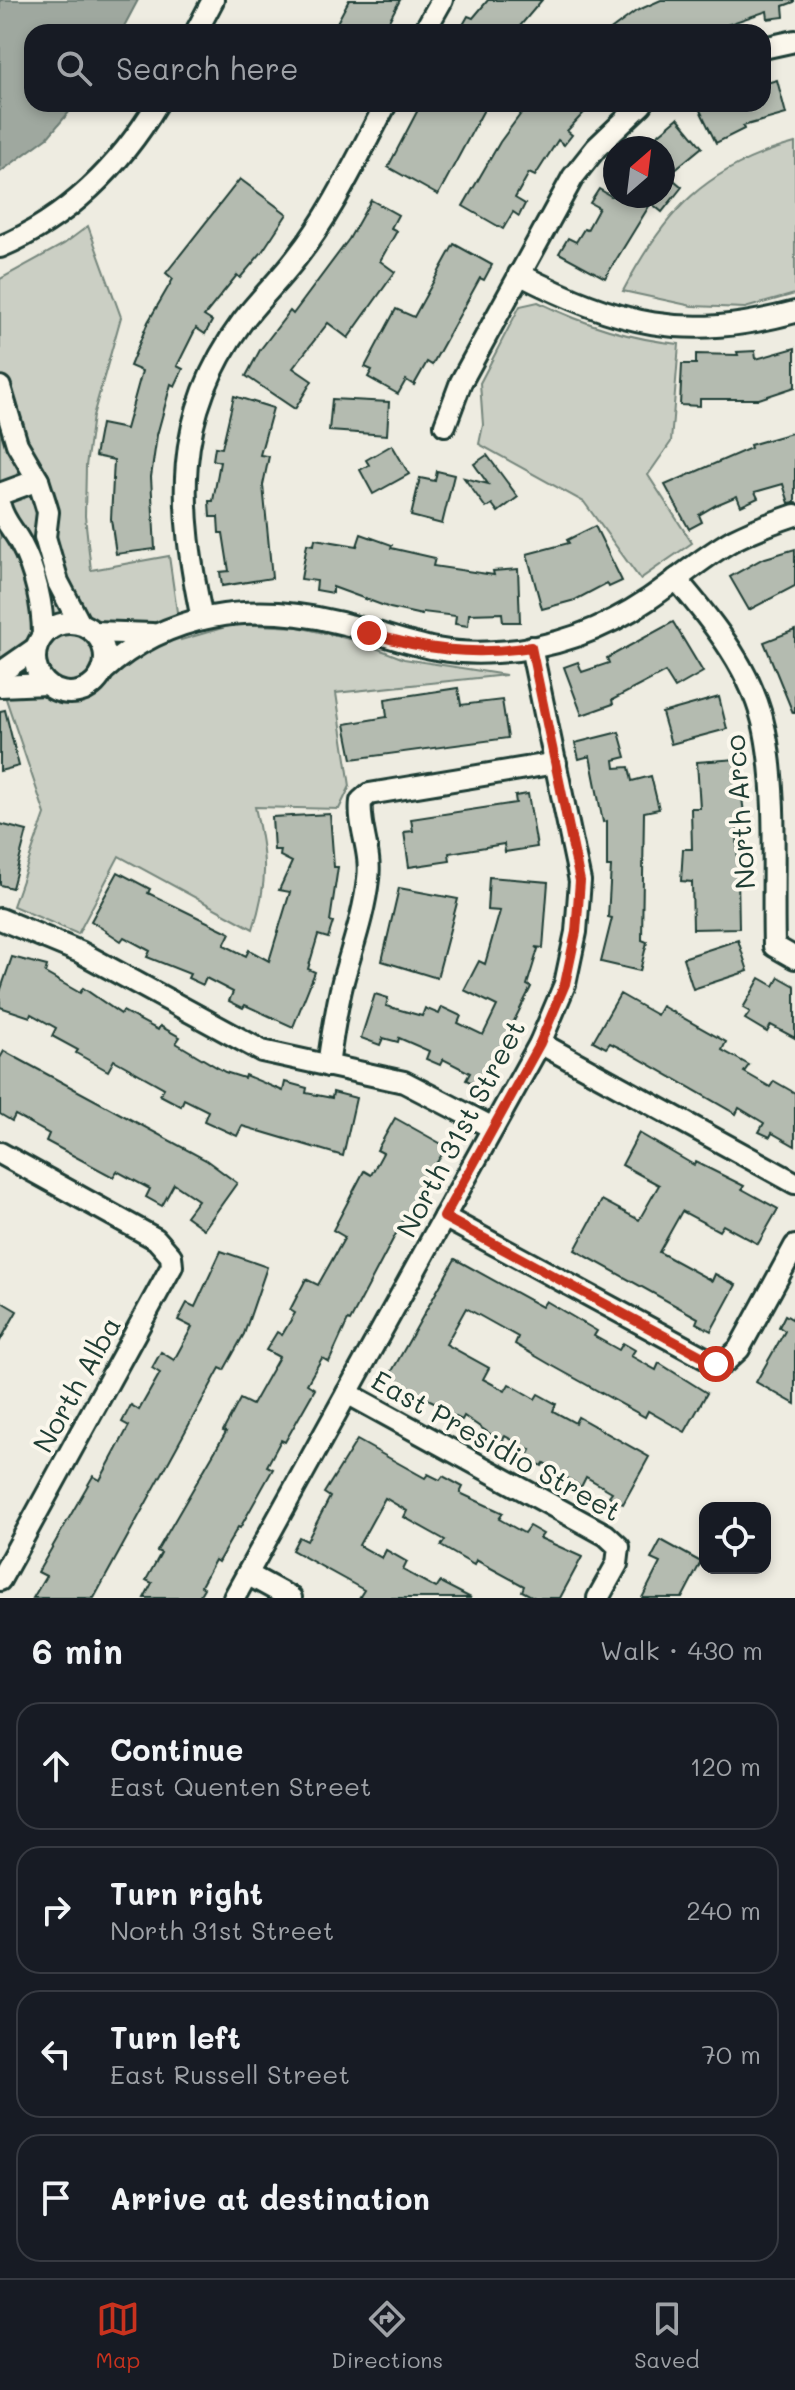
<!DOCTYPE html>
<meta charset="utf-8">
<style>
:root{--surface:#171b24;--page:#242831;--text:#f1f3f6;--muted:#9ea1a6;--line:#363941;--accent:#c8321e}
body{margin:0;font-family:Mali,sans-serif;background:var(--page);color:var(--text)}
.controls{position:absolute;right:24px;bottom:24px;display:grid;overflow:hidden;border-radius:16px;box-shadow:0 4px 12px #0003}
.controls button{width:72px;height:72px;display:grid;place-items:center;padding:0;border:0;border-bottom:2px solid var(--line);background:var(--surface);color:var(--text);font:40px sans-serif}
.compass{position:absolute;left:603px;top:136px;width:72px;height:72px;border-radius:50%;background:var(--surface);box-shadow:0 4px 12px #0003;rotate:28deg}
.stop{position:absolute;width:24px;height:24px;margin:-18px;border:6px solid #c8321e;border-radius:50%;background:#fff}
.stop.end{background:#c8321e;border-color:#fff;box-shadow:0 2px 8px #0008}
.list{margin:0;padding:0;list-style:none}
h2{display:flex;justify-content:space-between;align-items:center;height:104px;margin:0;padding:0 32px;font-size:34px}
h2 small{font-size:26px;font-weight:400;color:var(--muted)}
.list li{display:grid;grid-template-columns:52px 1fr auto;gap:24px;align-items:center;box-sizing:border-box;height:128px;margin:0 16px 16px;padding:0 16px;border:2px solid var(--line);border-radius:24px}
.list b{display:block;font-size:30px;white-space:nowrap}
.list p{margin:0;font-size:26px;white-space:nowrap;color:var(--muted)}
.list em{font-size:26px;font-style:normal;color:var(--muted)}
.icon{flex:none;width:44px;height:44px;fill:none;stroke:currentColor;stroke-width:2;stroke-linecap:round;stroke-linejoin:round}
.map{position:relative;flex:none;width:795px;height:1598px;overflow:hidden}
.search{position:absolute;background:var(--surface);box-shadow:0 4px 12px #0003;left:24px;right:24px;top:24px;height:88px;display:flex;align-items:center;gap:20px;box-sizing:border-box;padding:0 28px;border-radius:24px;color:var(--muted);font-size:30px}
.sheet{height:680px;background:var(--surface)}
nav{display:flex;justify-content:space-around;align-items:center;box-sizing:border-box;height:112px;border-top:2px solid var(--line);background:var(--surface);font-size:22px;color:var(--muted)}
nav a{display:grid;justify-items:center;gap:4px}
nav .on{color:var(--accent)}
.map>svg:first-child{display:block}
.green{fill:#cbcfc4;stroke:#75867c;stroke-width:2}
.water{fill:#9fa89f;stroke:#6c7d74;stroke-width:2}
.building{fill:#b4bbb0;stroke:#1f3d34;stroke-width:2}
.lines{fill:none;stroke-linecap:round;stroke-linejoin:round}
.street-casing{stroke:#1f3d34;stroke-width:26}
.street{stroke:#fbf7ec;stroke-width:20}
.route{stroke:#c8321e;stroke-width:10}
.labels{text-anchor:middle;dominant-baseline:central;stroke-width:8;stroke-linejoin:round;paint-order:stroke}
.street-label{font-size:28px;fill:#1f3d34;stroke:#fbf7ec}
</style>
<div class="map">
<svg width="795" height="1598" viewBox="0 0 795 1598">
<rect width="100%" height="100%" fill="#eeece1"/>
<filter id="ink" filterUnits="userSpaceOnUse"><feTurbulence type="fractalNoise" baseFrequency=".0125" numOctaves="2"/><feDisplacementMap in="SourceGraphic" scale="16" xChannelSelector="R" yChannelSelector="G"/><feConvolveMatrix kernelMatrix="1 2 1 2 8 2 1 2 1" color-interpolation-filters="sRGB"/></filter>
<g filter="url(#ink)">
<g class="green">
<path d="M 795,143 L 795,294 L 745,308 L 692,306 L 623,291 C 665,211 706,167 795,143 Z"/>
<path d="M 88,226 L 121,317 L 93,416 L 86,466 L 85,516 L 91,570 L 169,556 L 181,640 L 236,624 L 298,627 L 358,641 L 404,659 L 506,675 L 336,693 L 350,786 L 339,809 L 255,807 C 266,856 269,880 253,929 L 119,856 L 78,934 L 13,906 L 45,814 L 5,696 L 0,694 L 0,279 L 64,244 Z"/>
<path d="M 538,302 C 583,324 628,339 679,344 L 671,442 L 648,475 L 692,543 L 640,579 L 584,502 L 479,444 L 483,425 L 480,383 L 520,306 Z"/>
</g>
<path class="water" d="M 0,0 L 138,0 L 121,32 L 32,32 L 32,104 L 76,104 L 48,137 L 0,172 Z"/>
<g class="building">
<path d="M 349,0 L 400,0 L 383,32 L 332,32 Z"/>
<path d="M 488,0 L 542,0 L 515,32 L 459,32 L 468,16 L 473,18 Z"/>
<path d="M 661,0 L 794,0 L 794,2 L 783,6 L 784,17 L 768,19 L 767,11 L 706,32 L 608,32 L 636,11 Z"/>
<path d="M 777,80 L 786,114 L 743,126 L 744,129 L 716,143 L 697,104 L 763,104 L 763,84 Z"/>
<path d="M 421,104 L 487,104 L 438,195 L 388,167 Z"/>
<path d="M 528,104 L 592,104 L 567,131 L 572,135 L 564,145 L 558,140 L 535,176 L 529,173 L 515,198 L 525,204 L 519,216 L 513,212 L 503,229 L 463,206 L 500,142 Z"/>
<path d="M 678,118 L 702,147 L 668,175 L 682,187 L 662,212 L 651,203 L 605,278 L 559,253 L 568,238 L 576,242 L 584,229 L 587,230 L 599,208 L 590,203 L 599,189 L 611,196 L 663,196 L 663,148 L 653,139 Z"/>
<path d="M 240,179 L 287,214 L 262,252 L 240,278 L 237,275 L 204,316 L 212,321 L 205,334 L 196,328 L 177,366 L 183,369 L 175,386 L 171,384 L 157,435 L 151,477 L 155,549 L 116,554 L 111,519 L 114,460 L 95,456 L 101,424 L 126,429 L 142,371 L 130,366 L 148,322 L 173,279 L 166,273 Z"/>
<path d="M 371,200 L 398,215 L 391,228 L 397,231 L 380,261 L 395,272 L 348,338 L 328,323 L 293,368 L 312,381 L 295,409 L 246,376 L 260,350 L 290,311 L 293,314 L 349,239 Z"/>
<path d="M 454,244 L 492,265 L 484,280 L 480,278 L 432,365 L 427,362 L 414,385 L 406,380 L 398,394 L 368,377 L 372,370 L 365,367 L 396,309 L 414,317 Z"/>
<path d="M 795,348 L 795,387 L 759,399 L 700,399 L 700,406 L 680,405 L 682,364 L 696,364 L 696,354 L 738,355 L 737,352 L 755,351 L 756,359 Z"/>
<path d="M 234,396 L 273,408 L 260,455 L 269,456 L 263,485 L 272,578 L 222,586 L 220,572 L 229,571 L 223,533 L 219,533 L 218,517 L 210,517 L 209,501 L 213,501 L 220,462 L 213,460 L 215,447 L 222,448 Z"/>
<path d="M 332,399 L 389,402 L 387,435 L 329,431 Z"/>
<path d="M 795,432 L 795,502 L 789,503 L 783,484 L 755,492 L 758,498 L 741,506 L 737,496 L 716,505 L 699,515 L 702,522 L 689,529 L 665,485 L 751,448 L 750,445 Z"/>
<path d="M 392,445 L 409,474 L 373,494 L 360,470 L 369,465 L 366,460 Z"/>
<path d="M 487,455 L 518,497 L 498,512 L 492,504 L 486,508 L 464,478 L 488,484 L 474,464 Z"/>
<path d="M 437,471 L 454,475 L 442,524 L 411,516 L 420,478 L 435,481 Z"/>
<path d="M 595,526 L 622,581 L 609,587 L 607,583 L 575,600 L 542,609 L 527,554 L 569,543 L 567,540 Z"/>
<path d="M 361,534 L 392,545 L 391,548 L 435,558 L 433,566 L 494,575 L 493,571 L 518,569 L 520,622 L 503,622 L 502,613 L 469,614 L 468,626 L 455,624 L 456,616 L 423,612 L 422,615 L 390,608 L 333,587 L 333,593 L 316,590 L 317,581 L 301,579 L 307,544 L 314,545 L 315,539 L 357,546 Z"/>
<path d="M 795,549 L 795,586 L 749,610 L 730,577 L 762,559 Z"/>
<path d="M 673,622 L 703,672 L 675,688 L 665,672 L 612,700 L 613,704 L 582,715 L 564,667 L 578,662 L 582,672 L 609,663 L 607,658 Z"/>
<path d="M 795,630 L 795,713 L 793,713 L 764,642 Z"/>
<path d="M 458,688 L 461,705 L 502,700 L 508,738 L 352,759 L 345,724 L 387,717 L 385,699 Z"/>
<path d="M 719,697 L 727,729 L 671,744 L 662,713 Z"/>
<path d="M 5,710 L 19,766 L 0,771 L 0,711 Z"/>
<path d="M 619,732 L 626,757 L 614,760 L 615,768 L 629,767 L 632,781 L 651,776 L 659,809 L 644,812 L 642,940 L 647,942 L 640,971 L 601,962 L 612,918 L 608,917 L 611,867 L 607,867 L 607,821 L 603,822 L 590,756 L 579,759 L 575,743 Z"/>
<path d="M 737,759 L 745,821 L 737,822 L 739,928 L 693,929 L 692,882 L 681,881 L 683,849 L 692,849 L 691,808 L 700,808 L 697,762 Z"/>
<path d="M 528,794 L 537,847 L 505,852 L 504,844 L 449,853 L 450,861 L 409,867 L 404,832 L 413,831 L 411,819 L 516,803 L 515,796 Z"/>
<path d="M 330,814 L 334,867 L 338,867 L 330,921 L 333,922 L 328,938 L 318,935 L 308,969 L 315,972 L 293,1027 L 245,1005 L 243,1008 L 229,1001 L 233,992 L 206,978 L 203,985 L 188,978 L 190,974 L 147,957 L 150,951 L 124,937 L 121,941 L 91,921 L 118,872 L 150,889 L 148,893 L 230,933 L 224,945 L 246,956 L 249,950 L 269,961 L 290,892 L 279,890 L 292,862 L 280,856 L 281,850 L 274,850 L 272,817 Z"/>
<path d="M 0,824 L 27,831 L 12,888 L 0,885 Z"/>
<path d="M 489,877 L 548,882 L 543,948 L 535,947 L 538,949 L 527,985 L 531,987 L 481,1087 L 466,1080 L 470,1073 L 443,1059 L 440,1065 L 426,1059 L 429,1051 L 399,1038 L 398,1042 L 383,1038 L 380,1045 L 361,1038 L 375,994 L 388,998 L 386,1006 L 422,1016 L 425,1008 L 439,1014 L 442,1007 L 461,1016 L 458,1023 L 483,1035 L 497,1006 L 464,990 L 479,961 L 485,964 L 500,911 L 487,910 Z"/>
<path d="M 399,888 L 458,899 L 437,978 L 382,961 Z"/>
<path d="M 738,940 L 748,971 L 693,989 L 683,958 Z"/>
<path d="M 12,957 L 47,966 L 45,973 L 80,993 L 83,988 L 121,1014 L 123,1011 L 158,1030 L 160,1026 L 180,1037 L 176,1043 L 225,1072 L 244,1078 L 245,1075 L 283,1091 L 285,1082 L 307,1088 L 306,1093 L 332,1098 L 333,1092 L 356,1098 L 343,1156 L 242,1126 L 237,1136 L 204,1121 L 208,1111 L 184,1099 L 181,1106 L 160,1095 L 164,1088 L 114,1060 L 108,1071 L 76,1053 L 78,1050 L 52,1036 L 56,1028 L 31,1014 L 30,1017 L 0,1007 L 0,992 Z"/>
<path d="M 779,977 L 795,986 L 795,1038 L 771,1025 L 767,1032 L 745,1019 L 750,1012 L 743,1008 L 760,978 L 774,986 Z"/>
<path d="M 620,994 L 657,1015 L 662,1006 L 726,1042 L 722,1050 L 749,1065 L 744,1072 L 770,1087 L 774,1081 L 795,1093 L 795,1146 L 772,1133 L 770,1137 L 759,1132 L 764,1123 L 739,1108 L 736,1114 L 626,1051 L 610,1043 L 606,1048 L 593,1041 Z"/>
<path d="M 4,1051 L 206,1160 L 237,1183 L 204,1229 L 186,1216 L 198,1200 L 174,1184 L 162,1206 L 146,1197 L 150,1189 L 117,1171 L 113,1177 L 46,1141 L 49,1134 L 15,1115 L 12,1121 L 0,1114 L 0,1058 Z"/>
<path d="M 395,1118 L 447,1147 L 422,1185 L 425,1187 L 400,1226 L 350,1321 L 348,1320 L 329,1362 L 322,1358 L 307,1384 L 315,1389 L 285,1442 L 281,1440 L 267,1466 L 273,1469 L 240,1528 L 238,1527 L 218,1562 L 215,1560 L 201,1586 L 204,1588 L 198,1598 L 144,1598 L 152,1583 L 146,1580 L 161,1553 L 157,1551 L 226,1432 L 223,1431 L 240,1399 L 252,1405 L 279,1357 L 266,1350 L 277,1332 L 282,1335 L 295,1313 L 290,1310 L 306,1279 L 318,1285 L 345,1237 L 333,1230 L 364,1171 L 371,1175 L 383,1153 L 377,1150 Z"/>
<path d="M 639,1133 L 694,1165 L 696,1162 L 744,1186 L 742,1189 L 778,1209 L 758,1244 L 723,1225 L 719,1231 L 682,1211 L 659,1252 L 712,1281 L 715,1274 L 736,1285 L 711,1331 L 696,1323 L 698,1318 L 575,1250 L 602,1200 L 639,1220 L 659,1185 L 622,1165 Z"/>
<path d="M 221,1251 L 267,1267 L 244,1334 L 224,1370 L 220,1368 L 94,1598 L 33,1598 L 46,1576 L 38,1572 L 93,1476 L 100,1480 L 129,1426 L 122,1422 L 131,1405 L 139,1410 L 160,1373 L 152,1368 L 161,1352 L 174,1360 L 192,1327 L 178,1320 L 187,1303 L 195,1307 Z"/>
<path d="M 455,1259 L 542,1307 L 546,1301 L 597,1331 L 594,1336 L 619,1350 L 623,1343 L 635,1350 L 631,1356 L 656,1370 L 659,1363 L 707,1393 L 685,1432 L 648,1411 L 645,1417 L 551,1365 L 515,1344 L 518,1337 L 466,1308 L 446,1344 L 489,1368 L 483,1379 L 505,1391 L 509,1384 L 535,1399 L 538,1394 L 556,1404 L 553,1411 L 575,1423 L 578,1417 L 649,1457 L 623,1504 L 609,1496 L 612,1492 L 586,1477 L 581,1487 L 544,1463 L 542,1466 L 527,1458 L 531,1450 L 505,1436 L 502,1442 L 464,1416 L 462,1420 L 447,1413 L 449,1409 L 387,1380 Z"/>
<path d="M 0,1301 L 17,1311 L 0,1341 Z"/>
<path d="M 795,1313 L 795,1404 L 756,1382 L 785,1331 L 779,1327 L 785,1315 L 792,1319 Z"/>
<path d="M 357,1440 L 425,1478 L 428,1474 L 440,1480 L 443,1476 L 463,1487 L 460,1493 L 503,1513 L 499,1519 L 524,1533 L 529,1526 L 543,1534 L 540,1538 L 582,1557 L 560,1598 L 535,1598 L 522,1591 L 524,1586 L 476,1560 L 474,1565 L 441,1546 L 445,1540 L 404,1517 L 407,1511 L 385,1498 L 359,1545 L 382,1558 L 386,1550 L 407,1562 L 403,1570 L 436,1588 L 440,1582 L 471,1598 L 359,1598 L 364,1590 L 292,1550 L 299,1537 L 307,1541 L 330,1497 L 324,1493 Z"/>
<path d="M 661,1540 L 701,1562 L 682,1598 L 642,1598 L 660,1563 L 651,1559 Z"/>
</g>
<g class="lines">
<defs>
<g id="street">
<path d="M 196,32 L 213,0"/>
<path d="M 424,32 L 442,0"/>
<path d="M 763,48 L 795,41"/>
<path d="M 0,247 C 67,219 120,166 157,104"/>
<path d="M 519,274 C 619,325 685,342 795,312"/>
<path d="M 0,387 L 17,444 L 38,480 L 45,502 L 48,512 L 45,537 L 58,582 L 80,624"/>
<path d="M 445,425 L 461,382 L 573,177 L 596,148 L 642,104"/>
<path d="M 0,494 L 38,480"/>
<path d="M 0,506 C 4,522 14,530 21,544 C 35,570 43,606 43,635"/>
<path d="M 676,579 C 713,622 754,673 765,731 C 778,796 772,879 774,946 L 795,958"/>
<path d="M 202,619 C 179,509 171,418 242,322 C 259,299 280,280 297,257 C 333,211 358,156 386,104"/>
<circle cx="70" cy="658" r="35"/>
<path d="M 94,632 L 152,634"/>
<path d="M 103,671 C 168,612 252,602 336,622 C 395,635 430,657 496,652 C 551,649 603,630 649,599 C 677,580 703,557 733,540 C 753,530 774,522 795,515"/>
<path d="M 0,673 L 36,648"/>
<path d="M 0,686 L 46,684"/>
<path d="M 0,919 L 80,952 L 262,1051 L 404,1082 L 493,1128"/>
<path d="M 540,1043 L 795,1183"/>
<path d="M 328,1066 C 332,1037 336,1009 343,981 C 352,947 364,915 368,879 C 372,852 358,827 361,801 L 369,794 L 556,763"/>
<path d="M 0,1153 L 156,1239 L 171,1256 L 172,1266 L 0,1580"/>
<path d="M 444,1217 L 716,1364 L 724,1363 L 739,1349 L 795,1246"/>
<path d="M 347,1393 L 606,1535 L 619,1547 L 617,1564 L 598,1598"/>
<path d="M 247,1574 L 291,1598"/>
<path d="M 234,1598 L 540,1043 L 565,984 L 576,932 L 580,881 L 531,647"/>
</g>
</defs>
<use href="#street" class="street-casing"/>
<use href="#street" class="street"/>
</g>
</g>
<g class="lines" filter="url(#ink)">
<path class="route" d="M 369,633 C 424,650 474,656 531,647 L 580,881 L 576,932 L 565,984 L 540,1043 L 444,1217 L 716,1364"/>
</g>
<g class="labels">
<g class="street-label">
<text transform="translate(739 812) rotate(-94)">North Arco</text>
<text transform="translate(460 1128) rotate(-62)">North 31st Street</text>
<text transform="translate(76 1384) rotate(-61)">North Alba</text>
<text transform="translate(497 1445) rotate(29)">East Presidio Street</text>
</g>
</g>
</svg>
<div class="controls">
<button><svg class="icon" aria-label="locate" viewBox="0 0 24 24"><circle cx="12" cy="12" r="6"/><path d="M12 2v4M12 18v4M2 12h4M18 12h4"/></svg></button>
</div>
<svg class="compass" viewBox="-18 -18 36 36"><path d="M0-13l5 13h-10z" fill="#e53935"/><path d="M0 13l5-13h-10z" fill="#9ea1a6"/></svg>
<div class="stop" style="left:716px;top:1364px"></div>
<div class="stop end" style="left:369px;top:633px"></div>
<div class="search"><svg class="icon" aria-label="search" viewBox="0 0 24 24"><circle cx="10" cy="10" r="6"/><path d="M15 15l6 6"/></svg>Search here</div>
</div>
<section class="sheet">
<h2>6 min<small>Walk · 430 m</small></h2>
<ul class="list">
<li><svg class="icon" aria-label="ahead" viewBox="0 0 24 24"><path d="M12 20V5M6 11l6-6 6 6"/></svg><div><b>Continue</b><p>East Quenten Street</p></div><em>120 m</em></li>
<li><svg class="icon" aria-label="right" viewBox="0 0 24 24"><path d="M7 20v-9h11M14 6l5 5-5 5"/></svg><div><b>Turn right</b><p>North 31st Street</p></div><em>240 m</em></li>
<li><svg class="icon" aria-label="left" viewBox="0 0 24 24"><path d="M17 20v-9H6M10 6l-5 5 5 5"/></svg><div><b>Turn left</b><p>East Russell Street</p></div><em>70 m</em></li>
<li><svg class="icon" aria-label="arrive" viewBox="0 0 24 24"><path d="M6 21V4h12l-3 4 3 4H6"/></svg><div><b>Arrive at destination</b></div></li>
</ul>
</section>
<nav>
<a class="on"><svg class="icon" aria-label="map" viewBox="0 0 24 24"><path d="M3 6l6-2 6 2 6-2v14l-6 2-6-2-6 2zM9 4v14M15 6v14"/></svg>Map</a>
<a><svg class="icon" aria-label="directions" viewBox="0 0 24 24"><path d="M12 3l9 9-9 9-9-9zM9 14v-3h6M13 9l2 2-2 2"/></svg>Directions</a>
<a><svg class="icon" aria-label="saved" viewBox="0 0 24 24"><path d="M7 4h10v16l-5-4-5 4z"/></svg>Saved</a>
</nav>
